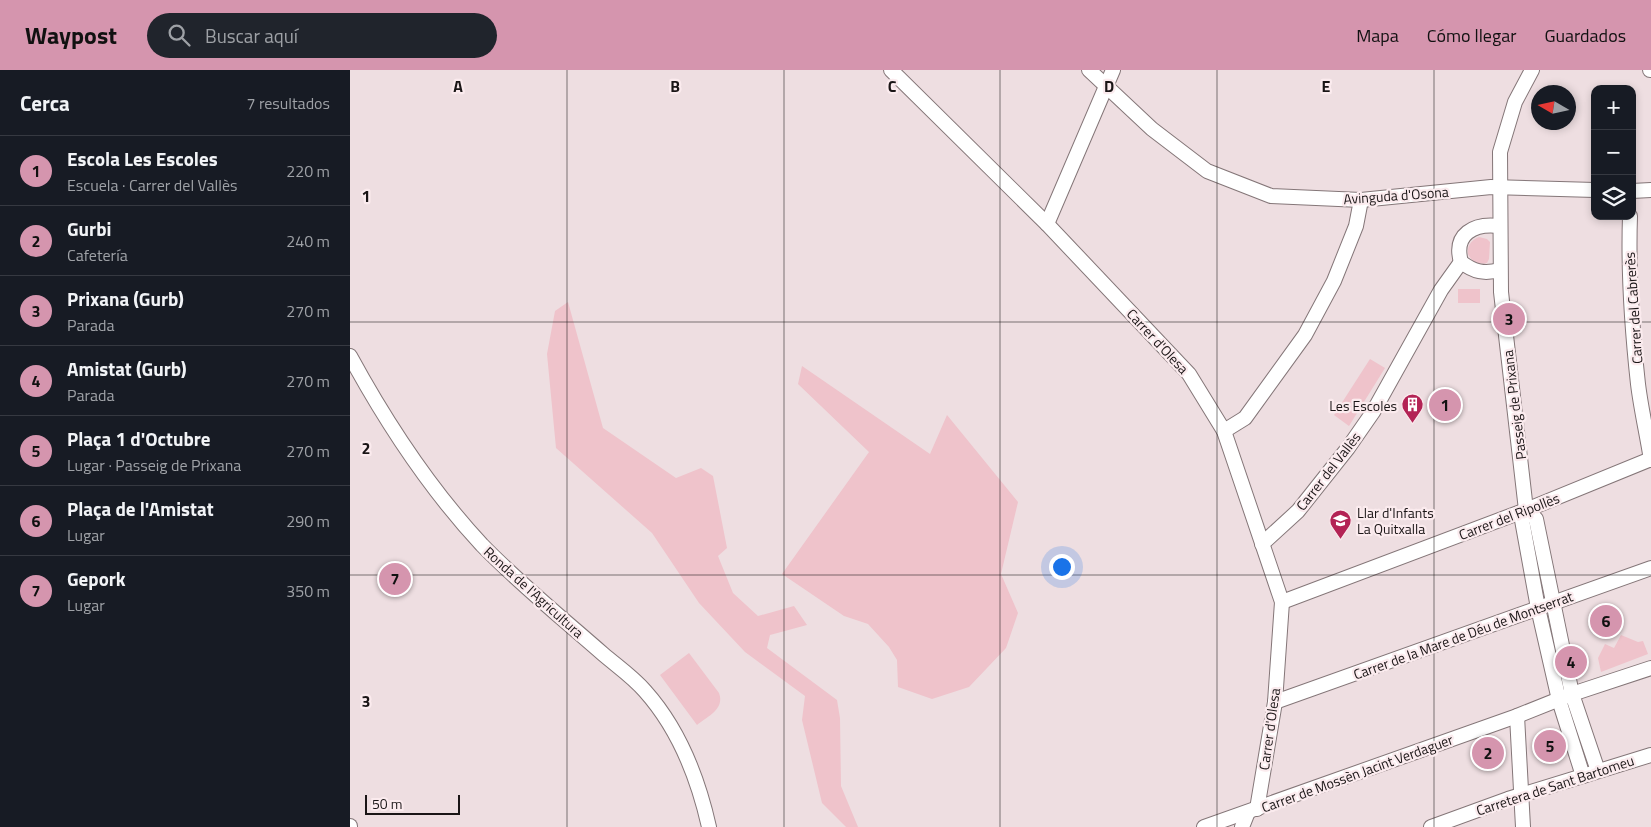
<!DOCTYPE html>
<html lang="es">
<meta charset="utf-8">
<style>
:root{--surface:#171b24;--page:#20242c;--text:#f1f3f6;--muted:#9ea1a6;--line:#363941;--accent:#d595ae}
body{margin:0;font-family:"Titillium Web",sans-serif;background:var(--page);color:var(--text)}
.controls{position:absolute;right:15px;top:15px;display:grid;overflow:hidden;border-radius:10px;box-shadow:0 2px 8px #0003}
.controls button{width:45px;height:45px;display:grid;place-items:center;padding:0;border:0;border-bottom:1px solid var(--line);background:var(--surface);color:var(--text);font:25px sans-serif}
.compass{position:absolute;left:1181px;top:15px;width:45px;height:45px;border-radius:50%;background:var(--surface);box-shadow:0 2px 8px #0003;rotate:279deg}
.scale{position:absolute;left:15px;bottom:12px;width:95px;box-sizing:border-box;padding-left:5px;border:2px solid #1a1516;border-top:0;font-size:14px;line-height:18px;white-space:nowrap;color:#1a1516;-webkit-text-stroke:4px #fbebee;paint-order:stroke}
.you{position:absolute;left:711px;top:496px;width:18px;height:18px;margin:-12px;border:4px solid #fff;border-radius:50%;background:#1a73e8;box-shadow:0 0 0 8px #1a73e833}
.badge{display:grid;place-items:center;width:32px;height:32px;border-radius:50%;background:var(--accent);color:#111;font-size:16px;font-weight:700}
.pin{position:absolute;translate:-50% -50%;border:2px solid #fff;box-shadow:0 1px 5px #0006}
.list{margin:0;padding:0;list-style:none}
h2{display:flex;justify-content:space-between;align-items:center;height:65px;margin:0;padding:0 20px;font-size:21px}
h2 small{font-size:16px;font-weight:400;color:var(--muted)}
.list li{display:grid;grid-template-columns:32px 1fr auto;gap:15px;align-items:center;box-sizing:border-box;height:70px;padding:0 20px;border-top:1px solid var(--line)}
.list b{display:block;font-size:19px;white-space:nowrap}
.list p{margin:0;font-size:16px;white-space:nowrap;color:var(--muted)}
.list em{font-size:16px;font-style:normal;color:var(--muted)}
.icon{flex:none;width:28px;height:28px;fill:none;stroke:currentColor;stroke-width:2;stroke-linecap:round;stroke-linejoin:round}
.map{position:relative;flex:none;width:1301px;height:757px;overflow:hidden}
header{display:flex;align-items:center;gap:30px;box-sizing:border-box;height:70px;padding:0 25px;background:var(--accent);color:#111}
header strong{font-size:24px}
nav{display:flex;gap:28px;margin-inline-start:auto;font-size:18px}
.search{width:350px;height:45px;background:var(--page);display:flex;align-items:center;gap:12px;box-sizing:border-box;padding:0 18px;border-radius:28px;color:var(--muted);font-size:19px}
main{display:flex}
aside{flex:1;background:var(--surface)}
.map>svg:first-child{display:block}
.green{fill:#efc3cb}
.lines{fill:none;stroke-linecap:round;stroke-linejoin:round}
.minor-casing{stroke:#847678;stroke-width:16}
.minor{stroke:#fff;stroke-width:14}
.grid{fill:none;stroke:#1a1516;stroke-width:1;stroke-opacity:0.55}
.labels{text-anchor:middle;dominant-baseline:central;stroke-width:4.5;stroke-linejoin:round;paint-order:stroke}
.street-label{font-size:14px;fill:#1a1516;stroke:#fbebee}
.poi-label{font-size:14px;fill:#1a1516;stroke:#fbebee;text-anchor:end}
.grid-label{font-size:16px;text-anchor:middle;font-weight:bold;fill:#1a1516;stroke:#fbebee;stroke-width:4.5;stroke-linejoin:round;paint-order:stroke}
</style>
<header>
<strong>Waypost</strong>
<div class="search"><svg class="icon" aria-label="search" viewBox="0 0 24 24"><circle cx="10" cy="10" r="6"/><path d="M15 15l6 6"/></svg>Buscar aquí</div>
<nav><a>Mapa</a><a>Cómo llegar</a><a>Guardados</a></nav>
</header>
<main>
<aside>
<h2>Cerca<small>7 resultados</small></h2>
<ul class="list">
<li><span class="badge">1</span><div><b>Escola Les Escoles</b><p>Escuela · Carrer del Vallès</p></div><em>220 m</em></li>
<li><span class="badge">2</span><div><b>Gurbi</b><p>Cafetería</p></div><em>240 m</em></li>
<li><span class="badge">3</span><div><b>Prixana (Gurb)</b><p>Parada</p></div><em>270 m</em></li>
<li><span class="badge">4</span><div><b>Amistat (Gurb)</b><p>Parada</p></div><em>270 m</em></li>
<li><span class="badge">5</span><div><b>Plaça 1 d'Octubre</b><p>Lugar · Passeig de Prixana</p></div><em>270 m</em></li>
<li><span class="badge">6</span><div><b>Plaça de l'Amistat</b><p>Lugar</p></div><em>290 m</em></li>
<li><span class="badge">7</span><div><b>Gepork</b><p>Lugar</p></div><em>350 m</em></li>
</ul>
</aside>
<div class="map">
<svg width="1301" height="757" viewBox="0 0 1301 757">
<rect width="100%" height="100%" fill="#eedee1"/>
<g class="green">
<path d="M 1129,167 L 1137,169 L 1140,172 L 1139,189 L 1137,193 C 1128,195 1122,192 1118,184 C 1117,176 1121,170 1129,167 Z"/>
<rect x="1108" y="219" width="22" height="14"/>
<path d="M 218,232 L 253,358 L 326,408 L 351,398 L 363,406 L 377,478 L 368,486 L 383,523 L 408,546 L 444,536 L 457,555 L 420,565 L 417,578 L 487,630 L 490,648 L 491,716 L 508,757 L 496,757 L 472,733 L 452,650 L 455,626 L 395,582 L 349,533 L 302,463 L 206,378 L 197,284 L 205,241 Z"/>
<path d="M 1020,289 L 1035,298 L 999,356 L 984,345 Z"/>
<path d="M 452,296 L 580,384 L 597,345 L 668,432 L 651,504 L 668,543 L 656,578 L 619,617 L 582,629 L 548,617 L 547,590 L 539,577 L 518,554 L 494,546 L 432,504 L 519,382 L 448,314 Z"/>
<path d="M 1271,565 L 1288,572 L 1293,571 L 1298,584 L 1251,602 L 1248,588 L 1255,574 L 1264,578 Z"/>
<path d="M 339,583 L 369,623 C 375,639 358,646 347,655 L 310,605 Z"/>
</g>
<g class="lines">
<defs>
<g id="minor">
<path d="M 541,0 L 697,154 L 839,304 L 874,361 L 932,532 L 925,632 L 907,739"/>
<path d="M 739,0 L 802,59 L 857,101 L 921,126 L 1011,130 L 1141,117 L 1245,120"/>
<path d="M 1182,0 L 1165,32 L 1150,82 L 1151,222 L 1176,440 L 1172,450 L 1188,538 L 1209,630 L 1233,706"/>
<path d="M 1300,0 L 1301,0"/>
<path d="M 1282,121 L 1301,120"/>
<path d="M 1280,146 C 1278,202 1282,259 1288,314 C 1291,339 1297,364 1301,390"/>
<path d="M 697,154 L 763,0"/>
<path d="M 1149,156 C 1124,153 1103,164 1111,192 C 1124,202 1134,204 1150,200"/>
<path d="M 0,286 C 37,354 79,418 132,475 C 170,514 212,548 253,584 C 267,596 283,607 295,621 C 329,659 348,708 359,757"/>
<path d="M 874,361 L 895,348 L 955,265 L 984,211 L 1006,156 L 1011,130"/>
<path d="M 1176,440 L 1186,449 L 1222,624 L 1248,701"/>
<path d="M 912,474 L 948,441 L 998,378 L 1023,342 L 1091,220 L 1111,192"/>
<path d="M 932,532 L 1176,440 L 1301,389"/>
<path d="M 925,632 L 1301,498"/>
<path d="M 1167,646 L 1173,757"/>
<path d="M 0,756 L 0,757"/>
<path d="M 854,757 L 1167,646 L 1222,624 L 1301,598"/>
<path d="M 892,757 L 898,742"/>
<path d="M 1081,757 L 1158,729 L 1301,685"/>
</g>
</defs>
<use href="#minor" class="minor-casing"/>
<use href="#minor" class="minor"/>
</g>
<path class="grid" d="M 217,0 L 217,757M 434,0 L 434,757M 650,0 L 650,757M 867,0 L 867,757M 1084,0 L 1084,757M 0,252 L 1301,252M 0,505 L 1301,505"/>
<defs>
<symbol id="building-pin" viewBox="-11 -11 22 30"><path d="M0 17L-7.5 6A9.5 9.5 0 1 1 7.5 6Z" fill="#b32355" stroke="#fbebee"/><path d="M-4-6H4V6H1V3H-1V6H-4ZM-2.5-4.3h1.7v1.8h-1.7ZM.8-4.3h1.7v1.8H.8ZM-2.5-1h1.7V.8h-1.7ZM.8-1h1.7V.8H.8Z" fill="#fff"/></symbol>
<symbol id="school-pin" viewBox="-11 -11 22 30"><path d="M0 17L-7.5 6A9.5 9.5 0 1 1 7.5 6Z" fill="#b32355" stroke="#fbebee"/><path d="M0-5L7-2L0 1L-7-2ZM-4 1L0 2.5L4 1V4Q0 6-4 4Z" fill="#fff"/></symbol>
</defs>
<g fill-rule="evenodd">
<use href="#building-pin" x="1050" y="322" width="25" height="34"/>
<use href="#school-pin" x="978" y="438" width="25" height="34"/>
</g>
<g class="labels">
<g class="street-label">
<text transform="translate(1046 125) rotate(-4)">Avinguda d'Osona</text>
<text transform="translate(1283 238) rotate(-94)">Carrer del Cabrerès</text>
<text transform="translate(808 271) rotate(47)">Carrer d'Olesa</text>
<text transform="translate(1164 335) rotate(-97)">Passeig de Prixana</text>
<text transform="translate(978 401) rotate(-52)">Carrer del Vallès</text>
<text transform="translate(1159 446) rotate(-21)">Carrer del Ripollès</text>
<text transform="translate(184 522) rotate(42)">Ronda de l'Agricultura</text>
<text transform="translate(1113 565) rotate(-20)">Carrer de la Mare de Déu de Montserrat</text>
<text transform="translate(919 659) rotate(-82)">Carrer d'Olesa</text>
<text transform="translate(1007 703) rotate(-20)">Carrer de Mossèn Jacint Verdaguer</text>
<text transform="translate(1205 715) rotate(-18)">Carretera de Sant Bartomeu</text>
</g>
<g class="poi-label">
<text x="1047" y="335">Les Escoles</text>
<text x="1007" y="442" text-anchor="start">Llar d'Infants<tspan x="1007" dy="16">La Quitxalla</tspan></text>
</g>
</g>
<g class="grid-label">
<text x="108" y="22">A</text>
<text x="325" y="22">B</text>
<text x="542" y="22">C</text>
<text x="759" y="22">D</text>
<text x="976" y="22">E</text>
<text x="16" y="132">1</text>
<text x="16" y="384">2</text>
<text x="16" y="637">3</text>
</g>
</svg>
<div class="controls">
<button>+</button>
<button>−</button>
<button><svg class="icon" aria-label="layers" viewBox="0 0 24 24"><path d="M12 4l9 5-9 5-9-5zM3 14l9 5 9-5"/></svg></button>
</div>
<svg class="compass" viewBox="-18 -18 36 36"><path d="M0-13l5 13h-10z" fill="#e53935"/><path d="M0 13l5-13h-10z" fill="#9ea1a6"/></svg>
<div class="scale">50 m</div>
<div class="you"></div>
<div class="pin badge" style="left:1095px;top:335px">1</div>
<div class="pin badge" style="left:1138px;top:683px">2</div>
<div class="pin badge" style="left:1159px;top:249px">3</div>
<div class="pin badge" style="left:1221px;top:592px">4</div>
<div class="pin badge" style="left:1200px;top:676px">5</div>
<div class="pin badge" style="left:1256px;top:551px">6</div>
<div class="pin badge" style="left:45px;top:509px">7</div>
</div>
</main>
